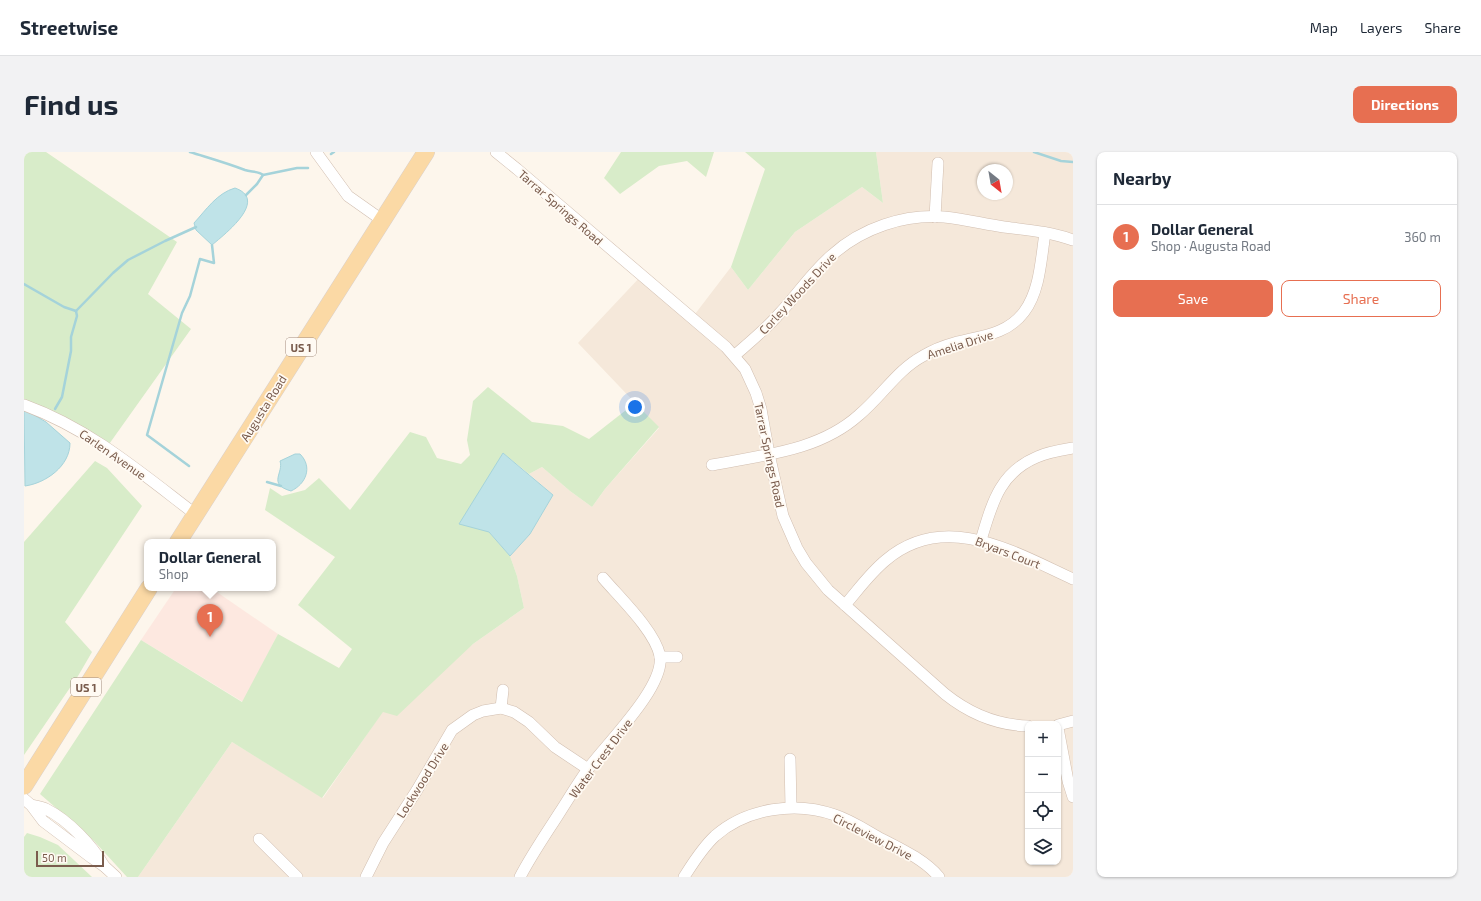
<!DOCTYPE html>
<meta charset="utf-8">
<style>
:root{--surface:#fff;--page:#f2f2f3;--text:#1f2937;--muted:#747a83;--line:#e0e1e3;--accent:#e76f51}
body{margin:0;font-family:"Exo 2",sans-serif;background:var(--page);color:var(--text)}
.controls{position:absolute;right:12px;bottom:12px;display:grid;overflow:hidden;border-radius:8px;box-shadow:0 1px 3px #0004}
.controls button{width:36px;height:36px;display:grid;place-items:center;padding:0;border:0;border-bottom:1px solid var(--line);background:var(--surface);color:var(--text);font:20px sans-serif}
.compass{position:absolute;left:953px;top:12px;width:36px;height:36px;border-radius:50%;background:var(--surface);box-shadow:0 1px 3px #0004;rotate:149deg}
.scale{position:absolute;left:12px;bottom:10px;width:68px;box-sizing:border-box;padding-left:4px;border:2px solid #7a5c4d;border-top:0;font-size:11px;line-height:14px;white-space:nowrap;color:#7a5c4d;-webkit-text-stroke:3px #fffaf3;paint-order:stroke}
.you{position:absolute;left:611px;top:255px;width:14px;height:14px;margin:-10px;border:3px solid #fff;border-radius:50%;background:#1a73e8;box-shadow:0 0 0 6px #1a73e833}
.badge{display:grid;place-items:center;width:26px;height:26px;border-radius:50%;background:var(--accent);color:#fff;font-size:13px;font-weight:700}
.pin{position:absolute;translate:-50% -33px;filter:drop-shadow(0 1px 2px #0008)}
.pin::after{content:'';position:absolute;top:21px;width:14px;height:12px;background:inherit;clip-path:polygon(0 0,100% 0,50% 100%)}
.popup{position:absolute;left:120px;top:387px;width:132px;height:52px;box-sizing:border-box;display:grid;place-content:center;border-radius:8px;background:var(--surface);filter:drop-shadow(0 1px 3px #0005);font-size:13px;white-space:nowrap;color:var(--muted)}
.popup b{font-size:15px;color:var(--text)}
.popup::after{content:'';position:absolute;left:50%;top:100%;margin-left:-8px;border:8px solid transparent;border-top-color:var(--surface)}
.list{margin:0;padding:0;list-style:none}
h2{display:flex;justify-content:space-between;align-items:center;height:52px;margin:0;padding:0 16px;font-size:17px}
h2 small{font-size:13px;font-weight:400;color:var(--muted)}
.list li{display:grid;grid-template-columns:26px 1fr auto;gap:12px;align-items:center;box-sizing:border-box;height:64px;padding:0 16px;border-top:1px solid var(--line)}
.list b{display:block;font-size:15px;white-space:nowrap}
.list p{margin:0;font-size:13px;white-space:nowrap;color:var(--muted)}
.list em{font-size:13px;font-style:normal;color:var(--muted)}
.actions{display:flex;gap:8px;padding:12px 16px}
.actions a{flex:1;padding:9px 0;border:1px solid var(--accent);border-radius:8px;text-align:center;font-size:14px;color:var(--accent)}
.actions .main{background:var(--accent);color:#fff}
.icon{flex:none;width:22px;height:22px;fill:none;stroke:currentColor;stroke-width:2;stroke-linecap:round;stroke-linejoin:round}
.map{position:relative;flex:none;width:1049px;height:725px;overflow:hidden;border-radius:8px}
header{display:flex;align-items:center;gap:24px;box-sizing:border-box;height:56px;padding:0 20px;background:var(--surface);border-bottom:1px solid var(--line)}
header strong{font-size:19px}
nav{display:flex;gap:22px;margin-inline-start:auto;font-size:14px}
.intro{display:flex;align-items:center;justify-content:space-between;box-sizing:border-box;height:96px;padding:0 24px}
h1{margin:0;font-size:28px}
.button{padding:10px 18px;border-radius:8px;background:var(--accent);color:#fff;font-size:14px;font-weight:700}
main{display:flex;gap:24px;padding:0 24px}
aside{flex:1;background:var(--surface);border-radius:8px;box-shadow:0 1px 3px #0004}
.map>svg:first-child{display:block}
.residential{fill:#f5e8da;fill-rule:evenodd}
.commercial{fill:#fde8e0}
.green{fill:#d8ecc9}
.water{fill:#bfe3e8;stroke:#a5d3da}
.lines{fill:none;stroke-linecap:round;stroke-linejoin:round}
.stream{stroke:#a5d3da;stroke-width:2.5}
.minor-casing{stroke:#d1beb0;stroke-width:12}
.primary-casing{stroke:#dad1cd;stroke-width:18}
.minor{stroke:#fff;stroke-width:11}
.primary{stroke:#fbd9a5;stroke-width:17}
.labels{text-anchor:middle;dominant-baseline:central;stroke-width:3.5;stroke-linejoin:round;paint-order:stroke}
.shield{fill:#fffaf3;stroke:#a28b7f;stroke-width:1}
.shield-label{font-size:11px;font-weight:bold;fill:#7a5c4d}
.street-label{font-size:12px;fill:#7a5c4d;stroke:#fffaf3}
</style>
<header>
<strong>Streetwise</strong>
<nav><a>Map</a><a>Layers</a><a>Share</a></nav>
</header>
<div class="intro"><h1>Find us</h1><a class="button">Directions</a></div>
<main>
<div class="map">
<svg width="1049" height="725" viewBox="0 0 1049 725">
<rect width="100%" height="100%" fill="#fdf6ec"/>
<path class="residential" d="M 852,0 L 1049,0 L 1049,725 L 114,725 L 208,590 L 299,646 L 359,559 L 449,492 L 500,456 L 493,424 L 486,404 L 506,382 L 529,343 L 505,322 L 518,315 L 546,339 L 568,355 L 581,337 L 635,276 L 554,191 L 618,123 L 668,166 L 707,115 L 724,138 L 771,80 L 838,35 L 859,51 ZM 959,18 L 983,18 L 983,42 L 959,42 ZM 1004,572 L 1034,572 L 1034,710 L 1004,710 Z"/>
<path class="commercial" d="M 152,436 L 187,436 L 254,482 L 219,550 L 117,488 Z"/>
<g class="green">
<path d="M 0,0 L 22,0 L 153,90 L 124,142 L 167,177 L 83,295 L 0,253 Z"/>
<path d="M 597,0 L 690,0 L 682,25 L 663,9 L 635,14 L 596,42 L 580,26 Z"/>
<path d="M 721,0 L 852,0 L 859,51 L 838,35 L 771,80 L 724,138 L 707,115 L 741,17 Z"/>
<path d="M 464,235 L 508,270 L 539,274 L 565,287 L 611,251 L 635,275 L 581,337 L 568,355 L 546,339 L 518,315 L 505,322 L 479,301 L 465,380 L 486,404 L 493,424 L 500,456 L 449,492 L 373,564 L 359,560 L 298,646 L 208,590 L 114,725 L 103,725 L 70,689 L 16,642 L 117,488 L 218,550 L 254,482 L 315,516 L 328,497 L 274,453 L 311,405 L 241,358 L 246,336 L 258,344 L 281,338 L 295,326 L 326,358 L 386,280 L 402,285 L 413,306 L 437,312 L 446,303 L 443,288 L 449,249 Z"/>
<path d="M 71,309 L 83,316 L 118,354 L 41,470 L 68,500 L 54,524 L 0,603 L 0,390 Z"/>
<path d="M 3,681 L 16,685 L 34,693 L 68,725 L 0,725 L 0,685 Z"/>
</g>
<g class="water">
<path d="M 211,36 C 245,48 201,82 188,93 L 172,78 L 170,71 C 182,58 193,41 211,36 Z"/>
<path d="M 0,257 L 22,270 L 46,291 C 46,314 22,331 1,334 Z"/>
<path d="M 479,301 L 529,343 L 506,382 L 486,404 L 465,380 L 435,372 Z"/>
<path d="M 271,302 L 276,302 C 289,315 282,332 267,339 C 243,332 260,321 256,309 Z"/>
</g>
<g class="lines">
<g class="stream">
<path d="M 166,0 C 185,6 203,11 221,18 C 227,20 235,19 239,23 L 273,16 L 284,16"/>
<path d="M 1010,0 L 1037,9 L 1049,10"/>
<path d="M 307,2 L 310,0"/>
<path d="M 222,43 L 233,32 L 239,23"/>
<path d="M 0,132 L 40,155 L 52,159"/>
<path d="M 52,159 L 89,121 L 104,108 L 141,89 L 172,75"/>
<path d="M 31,257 L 38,245 L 47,199 L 47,185 L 53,164 L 52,159"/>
<path d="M 165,314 L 123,283 L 158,161 L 166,144 L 176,107 L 190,111 L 188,93"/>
<path d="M 243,330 L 257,334"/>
</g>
<defs>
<g id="minor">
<path d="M 292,0 L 324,44 L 358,68"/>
<path d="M 472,0 L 493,17 L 702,195 L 721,217 L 732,241 L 737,257 L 745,302 L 759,364 L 773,396 L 782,411 L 804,438 L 921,542 C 946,562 972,573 1004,574"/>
<path d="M 911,65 L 914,11"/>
<path d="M 711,203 C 726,190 742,177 755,162 C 773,143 788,120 808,103 C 838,76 880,62 920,65 C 940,67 960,72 980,75 C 1003,78 1027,80 1049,88"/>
<path d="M 0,253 C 66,277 116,320 171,362"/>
<path d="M 688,313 C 739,303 795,299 835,263 C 858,244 873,218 899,204 C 909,198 919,194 930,191 C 956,184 983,183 1000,160 C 1016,139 1017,107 1021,81"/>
<path d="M 957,388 C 968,352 975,321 1013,305 C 1024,300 1037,298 1049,296"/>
<path d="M 821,453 C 834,438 846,421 862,408 C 921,358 990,400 1049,427"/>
<path d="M 636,505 L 653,505"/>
<path d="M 477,556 L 479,538"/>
<path d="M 1034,573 L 1049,569"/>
<path d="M 1034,576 L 1044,629 L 1049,645"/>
<path d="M 766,607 L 767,655"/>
<path d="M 0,647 L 7,653 L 19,669 L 68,706 L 80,714 C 68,693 44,668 22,657 C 18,655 12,654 7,653"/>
<path d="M 235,687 L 273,725"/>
<path d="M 80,714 L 92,725"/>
<path d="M 342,725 L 359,691 L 393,638 L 428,578 L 449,563 L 459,559 L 477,556 L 490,560 L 505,570 L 531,595 L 564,617"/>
<path d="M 496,725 C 508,702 522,682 536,660 C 545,646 554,631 564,617 C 582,592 641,535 636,504 C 631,479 596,446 579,426"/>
<path d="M 660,725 C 669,711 678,696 691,684 C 723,656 772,649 811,663 C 826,668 840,677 854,685 C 875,696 900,707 915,725"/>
</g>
<g id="primary">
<path d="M 154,390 L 402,0"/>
<path d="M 0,634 L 125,436"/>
</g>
</defs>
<use href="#minor" class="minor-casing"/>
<use href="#primary" class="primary-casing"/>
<use href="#minor" class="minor"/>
<use href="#primary" class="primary"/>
</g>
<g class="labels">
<g class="shield">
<rect x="262" y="186" width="30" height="18" rx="3"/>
<rect x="47" y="526" width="30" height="18" rx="3"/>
</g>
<g class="shield-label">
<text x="277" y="195">US 1</text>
<text x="62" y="535">US 1</text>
</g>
<g class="street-label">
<text transform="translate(537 55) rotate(41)">Tarrar Springs Road</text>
<text transform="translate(773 141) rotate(-47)">Corley Woods Drive</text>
<text transform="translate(936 192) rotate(-18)">Amelia Drive</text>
<text transform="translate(239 256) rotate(-58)">Augusta Road</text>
<text transform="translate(89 302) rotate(35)">Carlen Avenue</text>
<text transform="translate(746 303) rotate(78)">Tarrar Springs Road</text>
<text transform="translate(984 400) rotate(21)">Bryars Court</text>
<text transform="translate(576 606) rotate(-53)">Water Crest Drive</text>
<text transform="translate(398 628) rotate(-58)">Lockwood Drive</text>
<text transform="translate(849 684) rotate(27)">Circleview Drive</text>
</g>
</g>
</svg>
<div class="controls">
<button>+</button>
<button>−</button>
<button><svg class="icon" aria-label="locate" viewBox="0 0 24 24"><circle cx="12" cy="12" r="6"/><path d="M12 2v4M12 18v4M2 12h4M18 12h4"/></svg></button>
<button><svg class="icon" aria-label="layers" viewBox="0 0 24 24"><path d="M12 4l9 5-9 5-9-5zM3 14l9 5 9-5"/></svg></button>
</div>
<svg class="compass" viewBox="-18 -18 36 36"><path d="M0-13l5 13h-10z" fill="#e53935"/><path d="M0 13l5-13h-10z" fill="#747a83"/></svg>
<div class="scale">50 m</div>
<div class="you"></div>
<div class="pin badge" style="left:186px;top:485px">1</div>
<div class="popup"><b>Dollar General</b>Shop</div>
</div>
<aside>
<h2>Nearby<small></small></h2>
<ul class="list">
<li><span class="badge">1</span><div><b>Dollar General</b><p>Shop · Augusta Road</p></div><em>360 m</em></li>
</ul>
<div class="actions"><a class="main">Save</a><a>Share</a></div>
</aside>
</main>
